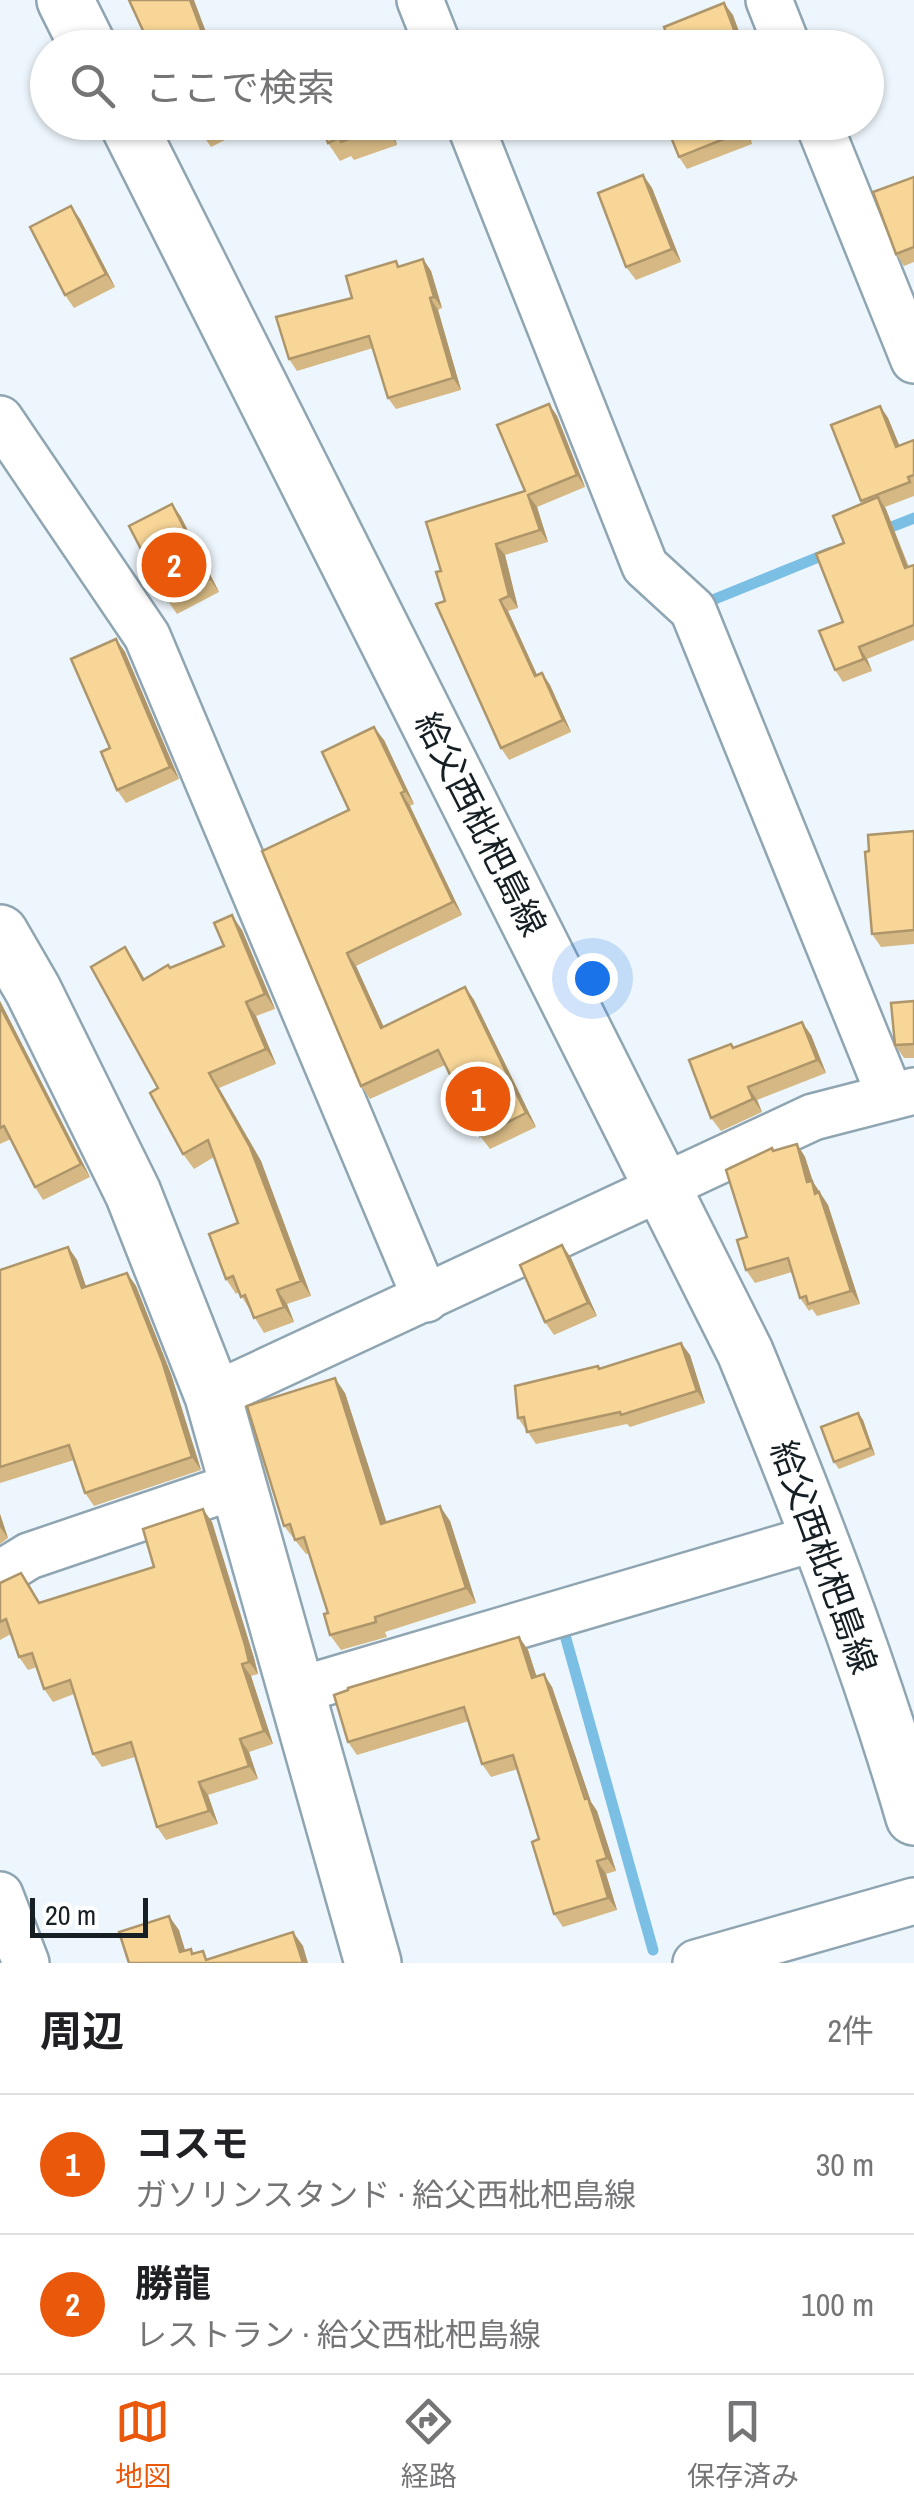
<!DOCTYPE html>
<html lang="ja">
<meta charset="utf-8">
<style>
:root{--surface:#fff;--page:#f6f6f6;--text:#202124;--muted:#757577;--line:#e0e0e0;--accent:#ea580c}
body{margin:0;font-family:"Archivo Narrow","Noto Sans JP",sans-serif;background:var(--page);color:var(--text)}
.scale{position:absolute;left:30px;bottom:25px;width:118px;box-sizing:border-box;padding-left:10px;border:5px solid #161f24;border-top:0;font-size:28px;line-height:35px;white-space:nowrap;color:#161f24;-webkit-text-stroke:8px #fff;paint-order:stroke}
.you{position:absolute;left:592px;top:978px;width:35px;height:35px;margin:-25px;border:8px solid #fff;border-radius:50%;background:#1a73e8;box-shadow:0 0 0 15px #1a73e833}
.badge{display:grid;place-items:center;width:65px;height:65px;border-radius:50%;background:var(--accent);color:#fff;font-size:32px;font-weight:700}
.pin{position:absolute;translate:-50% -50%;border:5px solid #fff;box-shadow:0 2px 10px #0006}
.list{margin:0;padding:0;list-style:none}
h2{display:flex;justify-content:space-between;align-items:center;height:130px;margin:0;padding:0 40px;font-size:42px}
h2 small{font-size:32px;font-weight:400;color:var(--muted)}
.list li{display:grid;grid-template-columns:65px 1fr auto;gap:30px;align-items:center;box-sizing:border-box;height:140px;padding:0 40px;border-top:2px solid var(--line)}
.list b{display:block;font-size:38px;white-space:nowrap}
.list p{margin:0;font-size:32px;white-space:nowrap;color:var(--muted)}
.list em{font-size:32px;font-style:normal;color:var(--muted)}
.icon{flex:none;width:55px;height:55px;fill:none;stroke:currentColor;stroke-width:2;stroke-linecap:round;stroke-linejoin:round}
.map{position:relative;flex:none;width:914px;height:1963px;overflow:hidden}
.search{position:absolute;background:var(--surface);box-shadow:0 2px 8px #0004;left:30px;right:30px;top:30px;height:110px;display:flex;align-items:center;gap:25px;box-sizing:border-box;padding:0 35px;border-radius:55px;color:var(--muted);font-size:38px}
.sheet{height:410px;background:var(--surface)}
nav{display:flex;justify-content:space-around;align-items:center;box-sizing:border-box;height:140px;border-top:2px solid var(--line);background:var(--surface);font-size:28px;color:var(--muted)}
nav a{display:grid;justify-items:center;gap:5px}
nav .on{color:var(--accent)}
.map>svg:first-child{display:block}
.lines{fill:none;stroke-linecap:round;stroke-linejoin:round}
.stream{stroke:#7bbfe5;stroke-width:11}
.minor-casing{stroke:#8fa5b2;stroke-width:50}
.tertiary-casing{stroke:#8fa5b2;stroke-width:60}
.secondary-casing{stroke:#8fa5b2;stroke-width:60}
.minor{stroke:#fff;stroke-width:45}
.tertiary{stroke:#fff;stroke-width:55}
.secondary{stroke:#fff;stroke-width:55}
.wall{fill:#d5b883}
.shaded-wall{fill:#ae966a}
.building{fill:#f8d698;stroke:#ae966a;stroke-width:2.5}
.labels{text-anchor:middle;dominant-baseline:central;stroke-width:8;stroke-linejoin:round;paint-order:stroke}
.street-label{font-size:35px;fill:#161f24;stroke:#fff}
</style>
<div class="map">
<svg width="914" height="1963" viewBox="0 0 914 1963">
<rect width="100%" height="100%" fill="#edf6fc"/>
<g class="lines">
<g class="stream">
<path d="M 881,531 L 914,518"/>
<path d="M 713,610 L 710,601 L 831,552"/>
<path d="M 555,1630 L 563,1628 L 653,1950"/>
</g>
<defs>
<g id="minor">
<path d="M 420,0 L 439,48"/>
<path d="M 769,0 L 788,48"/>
<path d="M 469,122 L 645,566 L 693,610 L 890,1096"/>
<path d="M 818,122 L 914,360"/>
<path d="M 0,419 L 147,636 L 426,1299"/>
<path d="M 213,1396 L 813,1117 L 914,1091"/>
<path d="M 0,1574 L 29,1556 L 238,1485"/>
<path d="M 296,1691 L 819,1537"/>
<path d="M 0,1895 L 26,1963"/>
<path d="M 696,1963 L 914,1901"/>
</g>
<path id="tertiary" d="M 0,933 L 33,990 L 133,1193 L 213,1396 L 373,1963"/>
<g id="secondary">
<path d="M 65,0 L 89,48"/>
<path d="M 127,122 L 745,1352 C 808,1505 868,1659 914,1817"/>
</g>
</defs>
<use href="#minor" class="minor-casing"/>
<use href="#tertiary" class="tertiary-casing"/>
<use href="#secondary" class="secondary-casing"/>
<use href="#minor" class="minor"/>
<use href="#tertiary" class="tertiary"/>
<use href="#secondary" class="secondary"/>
</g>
<g class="wall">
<path d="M 241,122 L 245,130 L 211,147 L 202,134 L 199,135 L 190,123 Z"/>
<path d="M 320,122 L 419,122 L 393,132 L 397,145 L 354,160 L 351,156 L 340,161 L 328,143 Z"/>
<path d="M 744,122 L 752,144 L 687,169 L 679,157 Z"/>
<path d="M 643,175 L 652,188 L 681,262 L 636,280 L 626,267 Z"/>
<path d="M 914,177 L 914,262 L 904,266 L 896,254 Z"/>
<path d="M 80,219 L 115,287 L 74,308 L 65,295 Z"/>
<path d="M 423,259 L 431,271 L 442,308 L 438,310 L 461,390 L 396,409 L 388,398 L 373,348 L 297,371 L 289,359 L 352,298 L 400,266 Z"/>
<path d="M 549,404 L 557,416 L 585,487 L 537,507 L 548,542 L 505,555 L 518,608 L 508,611 L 537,675 L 542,673 L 550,685 L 571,732 L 509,760 L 501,748 L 445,601 L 441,571 L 525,491 Z"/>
<path d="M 880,406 L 888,418 L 899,446 L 914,440 L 914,496 L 885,507 L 909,567 L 914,565 L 914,640 L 867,659 L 872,671 L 843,682 L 835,670 L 843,622 L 844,543 L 863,503 L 861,501 Z"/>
<path d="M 172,504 L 181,517 L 219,592 L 177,614 L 168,601 Z"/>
<path d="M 116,639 L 125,652 L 179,779 L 126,803 L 117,790 L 110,748 Z"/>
<path d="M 384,740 L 414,804 L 410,806 L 462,915 L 356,966 L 384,1027 L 465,987 L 474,1000 L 536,1127 L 490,1149 L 480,1136 L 445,1065 L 370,1099 L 361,1086 L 262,851 L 349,810 Z"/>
<path d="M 914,831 L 914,944 L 881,947 L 872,934 L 869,851 Z"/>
<path d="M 242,930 L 275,1009 L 256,1016 L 276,1064 L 219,1088 L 261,1161 L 311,1296 L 287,1304 L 294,1322 L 264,1333 L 239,1292 L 236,1294 L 226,1279 L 238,1223 L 214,1157 L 194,1169 L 183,1154 L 158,1088 L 135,962 L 144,979 L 224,946 Z"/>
<path d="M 0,1001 L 90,1177 L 43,1200 L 35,1187 L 11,1139 L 0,1144 Z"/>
<path d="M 914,1001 L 914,1058 L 904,1058 L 895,1045 Z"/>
<path d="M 811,1035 L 826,1073 L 757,1100 L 762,1112 L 721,1131 L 711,1118 L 731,1044 L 734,1048 Z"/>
<path d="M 797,1144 L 805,1157 L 813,1182 L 828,1205 L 860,1304 L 817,1316 L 812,1309 L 809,1311 L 800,1298 L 792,1272 L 755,1283 L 746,1270 L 747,1237 L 774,1151 Z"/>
<path d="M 562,1245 L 571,1258 L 597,1316 L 554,1335 L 545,1322 Z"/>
<path d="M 68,1247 L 77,1260 L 86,1287 L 127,1273 L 136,1286 L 171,1374 L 201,1470 L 94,1506 L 85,1493 L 74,1460 L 0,1483 L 0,1270 Z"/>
<path d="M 681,1343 L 690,1355 L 705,1403 L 630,1427 L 627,1424 L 536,1444 L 518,1418 L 598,1366 L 600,1369 Z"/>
<path d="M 345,1393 L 386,1523 L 450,1521 L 476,1603 L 385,1632 L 387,1637 L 341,1650 L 330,1635 L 328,1613 L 310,1553 L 306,1554 L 284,1526 Z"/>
<path d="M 858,1413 L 863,1420 L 875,1455 L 839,1469 L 834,1462 Z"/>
<path d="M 0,1514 L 8,1538 L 0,1544 Z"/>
<path d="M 212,1522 L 254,1658 L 258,1674 L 251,1676 L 273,1744 L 249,1752 L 258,1779 L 208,1795 L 218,1824 L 166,1840 L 157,1827 L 135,1757 L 102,1767 L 93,1754 L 74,1694 L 53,1702 L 44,1689 L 37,1667 L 28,1670 L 19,1657 L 11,1634 L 0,1640 L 0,1583 L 30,1586 L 40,1603 L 154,1567 Z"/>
<path d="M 519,1637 L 528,1650 L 536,1676 L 552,1687 L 591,1802 L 597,1811 L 616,1871 L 606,1874 L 617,1910 L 563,1927 L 554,1914 L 539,1839 L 518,1769 L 491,1777 L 482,1764 L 469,1721 L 357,1755 L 348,1742 Z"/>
</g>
<g class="shaded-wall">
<path d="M 190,0 L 194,0 L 212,48 L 208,48 Z"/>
<path d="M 724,3 L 733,15 L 745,48 L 741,48 Z"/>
<path d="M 383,122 L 386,122 L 393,132 L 397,145 Z"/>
<path d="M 740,122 L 744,122 L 752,144 L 744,131 Z"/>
<path d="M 643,175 L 652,188 L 681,262 L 672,249 Z"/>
<path d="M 71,206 L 80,219 L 115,287 L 106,274 Z"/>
<path d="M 423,259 L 431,271 L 442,308 L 434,297 Z"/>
<path d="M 430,298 L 438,310 L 461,390 L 453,378 Z"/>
<path d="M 549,404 L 557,416 L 585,487 L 577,475 Z"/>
<path d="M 880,406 L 888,418 L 905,459 L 896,447 Z"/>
<path d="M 528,495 L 537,507 L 548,542 L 540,530 Z"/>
<path d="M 878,497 L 886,509 L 913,580 L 905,568 Z"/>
<path d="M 172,504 L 181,517 L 219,592 L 210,579 Z"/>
<path d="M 496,544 L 505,555 L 518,608 L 509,596 Z"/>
<path d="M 500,600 L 508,611 L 543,688 L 535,676 Z"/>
<path d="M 116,639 L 125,652 L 179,779 L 170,767 Z"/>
<path d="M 859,647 L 867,659 L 872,671 L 864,659 Z"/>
<path d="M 542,673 L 550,685 L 571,732 L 563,720 Z"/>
<path d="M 374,727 L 384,740 L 414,804 L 405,791 Z"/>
<path d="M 401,793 L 410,806 L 462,915 L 453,902 Z"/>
<path d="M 232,915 L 242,930 L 275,1009 L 265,994 Z"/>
<path d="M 125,947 L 135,962 L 153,994 L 143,980 Z"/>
<path d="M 347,953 L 356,966 L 390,1041 L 381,1028 Z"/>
<path d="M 465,987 L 474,1000 L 536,1127 L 526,1113 Z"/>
<path d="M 0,1001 L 90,1177 L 81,1164 L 0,1006 Z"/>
<path d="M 246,1002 L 256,1016 L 276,1064 L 266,1049 Z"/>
<path d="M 802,1022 L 811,1035 L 826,1073 L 817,1060 Z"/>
<path d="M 209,1073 L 219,1088 L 261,1161 L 311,1296 L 301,1281 Z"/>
<path d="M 748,1087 L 757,1100 L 762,1112 L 753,1099 Z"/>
<path d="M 797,1144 L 805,1157 L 813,1182 L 828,1205 L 860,1304 L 851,1291 L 807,1182 Z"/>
<path d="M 562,1245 L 571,1258 L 597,1316 L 588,1303 Z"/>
<path d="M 68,1247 L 77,1260 L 91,1301 L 82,1288 Z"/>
<path d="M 127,1273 L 136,1286 L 171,1374 L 201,1470 L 192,1457 Z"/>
<path d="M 277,1290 L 287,1304 L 294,1322 L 284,1307 Z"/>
<path d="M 681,1343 L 690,1355 L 705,1403 L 697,1391 Z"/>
<path d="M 335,1378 L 345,1393 L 392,1539 L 381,1524 Z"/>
<path d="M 858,1413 L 863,1420 L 875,1455 L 871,1448 Z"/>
<path d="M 440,1506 L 450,1521 L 476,1603 L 466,1588 Z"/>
<path d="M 203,1509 L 212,1522 L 254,1658 L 258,1674 L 249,1662 Z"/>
<path d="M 0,1514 L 8,1538 L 0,1527 Z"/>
<path d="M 519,1637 L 528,1650 L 541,1690 L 532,1678 Z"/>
<path d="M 242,1664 L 251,1676 L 273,1744 L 264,1731 Z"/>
<path d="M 544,1674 L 552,1687 L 591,1802 L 597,1811 L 616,1871 L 607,1858 Z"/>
<path d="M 240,1739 L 249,1752 L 258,1779 L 249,1766 Z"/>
<path d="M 199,1782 L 208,1795 L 218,1824 L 209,1811 Z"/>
<path d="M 597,1861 L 606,1874 L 617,1910 L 608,1898 Z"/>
<path d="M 169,1916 L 179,1930 L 189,1963 L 180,1952 Z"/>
<path d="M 293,1932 L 303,1946 L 308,1963 L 303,1963 Z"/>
</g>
<g class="building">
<path d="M 129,0 L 190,0 L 208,48 L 151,48 Z"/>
<path d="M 724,3 L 741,48 L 672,48 L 664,27 Z"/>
<path d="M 402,39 L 408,48 L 378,48 Z"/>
<path d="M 196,122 L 228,122 L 202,135 Z"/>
<path d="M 320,122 L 383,122 L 384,126 L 341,142 L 339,138 L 328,143 Z"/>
<path d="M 665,122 L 740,122 L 744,131 L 679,157 Z"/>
<path d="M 643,175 L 672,249 L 626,267 L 598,193 Z"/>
<path d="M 914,177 L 914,247 L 896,254 L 873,192 Z"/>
<path d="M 71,206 L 106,274 L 65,295 L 30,227 Z"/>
<path d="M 423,259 L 434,297 L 430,298 L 453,378 L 388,398 L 369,336 L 289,359 L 276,317 L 352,298 L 346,276 L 396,261 L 398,267 Z"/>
<path d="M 549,404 L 577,475 L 528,495 L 540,530 L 496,544 L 509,596 L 500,600 L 535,676 L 542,673 L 563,720 L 501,748 L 436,604 L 445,601 L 436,572 L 441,571 L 426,522 L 525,491 L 497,425 Z"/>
<path d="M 880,406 L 896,447 L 914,440 L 914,475 L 908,477 L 910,482 L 861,501 L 831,425 Z"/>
<path d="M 878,497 L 905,568 L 914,565 L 914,625 L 859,647 L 864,659 L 835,670 L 819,631 L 843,622 L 816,554 L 844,543 L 833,516 Z"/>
<path d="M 172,504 L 210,579 L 168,601 L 129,526 Z"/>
<path d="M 116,639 L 170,767 L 117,790 L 101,752 L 110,748 L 71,659 Z"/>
<path d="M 374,727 L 405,791 L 401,793 L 453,902 L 347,953 L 381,1028 L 465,987 L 526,1113 L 480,1136 L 438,1050 L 361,1086 L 262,851 L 349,810 L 322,752 Z"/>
<path d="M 914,831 L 914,930 L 872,934 L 865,852 L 869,851 L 868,835 Z"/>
<path d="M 232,915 L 265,994 L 246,1002 L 266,1049 L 209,1073 L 250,1147 L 301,1281 L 277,1290 L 284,1307 L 254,1318 L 245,1295 L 241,1297 L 233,1276 L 226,1279 L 209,1234 L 238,1223 L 208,1140 L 183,1154 L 150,1093 L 158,1088 L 91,967 L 125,947 L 143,980 L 168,965 L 170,968 L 224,946 L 214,923 Z"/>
<path d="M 914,1001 L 914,1044 L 895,1045 L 891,1003 Z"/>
<path d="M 0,1006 L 81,1164 L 35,1187 L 4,1126 L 0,1128 Z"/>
<path d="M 802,1022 L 817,1060 L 748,1087 L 753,1099 L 711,1118 L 689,1060 L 731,1044 L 733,1048 Z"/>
<path d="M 797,1144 L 807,1182 L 812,1181 L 815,1194 L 819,1192 L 851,1291 L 808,1304 L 806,1296 L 800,1298 L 788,1258 L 746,1270 L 737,1240 L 747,1237 L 726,1170 L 772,1148 L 773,1151 Z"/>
<path d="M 562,1245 L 588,1303 L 545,1322 L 520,1265 Z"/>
<path d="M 68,1247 L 82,1288 L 127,1273 L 162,1361 L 192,1457 L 85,1493 L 69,1445 L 0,1467 L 0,1270 Z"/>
<path d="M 681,1343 L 697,1391 L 621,1415 L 620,1412 L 527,1432 L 524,1417 L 518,1418 L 515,1386 L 598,1366 L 599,1369 Z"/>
<path d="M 335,1378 L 381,1524 L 440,1506 L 466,1588 L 375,1617 L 376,1622 L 330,1635 L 324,1614 L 328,1613 L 304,1537 L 295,1540 L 290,1524 L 284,1526 L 247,1406 Z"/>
<path d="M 858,1413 L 871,1448 L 834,1462 L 821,1427 Z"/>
<path d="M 203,1509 L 245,1645 L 249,1662 L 242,1664 L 264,1731 L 240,1739 L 249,1766 L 199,1782 L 209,1811 L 157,1827 L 131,1742 L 93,1754 L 70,1680 L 44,1689 L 32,1653 L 19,1657 L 6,1619 L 0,1622 L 0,1583 L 21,1573 L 39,1603 L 154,1567 L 143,1529 Z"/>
<path d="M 519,1637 L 532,1678 L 544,1674 L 585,1799 L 588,1798 L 607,1858 L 597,1861 L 608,1898 L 554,1914 L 532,1842 L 539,1839 L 513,1755 L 482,1764 L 464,1707 L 348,1742 L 334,1695 L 348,1690 L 348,1688 Z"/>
<path d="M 169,1916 L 180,1952 L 191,1949 L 192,1954 L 203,1951 L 206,1960 L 293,1932 L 303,1963 L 129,1963 L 119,1932 Z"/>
</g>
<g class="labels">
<g class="street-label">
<text transform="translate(481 824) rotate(63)">給父西枇杷島線</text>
<text transform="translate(824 1557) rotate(70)">給父西枇杷島線</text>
</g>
</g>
</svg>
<div class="scale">20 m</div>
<div class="you"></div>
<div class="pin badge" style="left:478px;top:1099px">1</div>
<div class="pin badge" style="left:174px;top:565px">2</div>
<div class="search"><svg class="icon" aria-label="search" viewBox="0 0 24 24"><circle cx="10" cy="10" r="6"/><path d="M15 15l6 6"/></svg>ここで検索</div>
</div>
<section class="sheet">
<h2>周辺<small>2件</small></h2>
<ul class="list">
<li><span class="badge">1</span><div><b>コスモ</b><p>ガソリンスタンド · 給父西枇杷島線</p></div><em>30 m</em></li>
<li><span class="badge">2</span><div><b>勝龍</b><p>レストラン · 給父西枇杷島線</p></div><em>100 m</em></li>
</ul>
</section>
<nav>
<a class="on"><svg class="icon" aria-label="map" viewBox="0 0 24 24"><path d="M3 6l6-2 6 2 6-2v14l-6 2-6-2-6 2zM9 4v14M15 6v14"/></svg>地図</a>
<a><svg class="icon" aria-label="directions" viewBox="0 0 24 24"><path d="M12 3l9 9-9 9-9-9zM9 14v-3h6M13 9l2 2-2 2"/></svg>経路</a>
<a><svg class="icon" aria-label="saved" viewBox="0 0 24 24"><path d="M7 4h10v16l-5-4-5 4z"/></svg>保存済み</a>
</nav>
